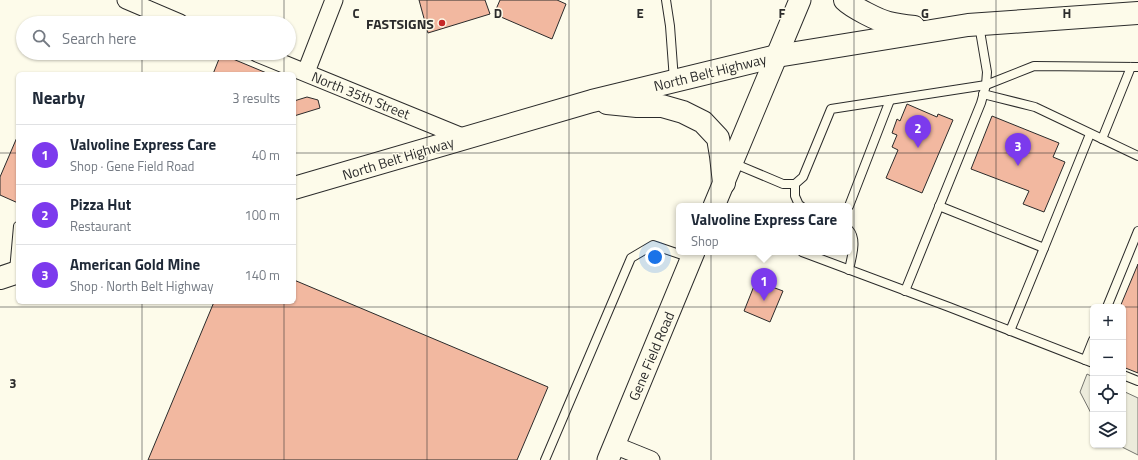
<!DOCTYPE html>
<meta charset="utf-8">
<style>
:root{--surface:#fff;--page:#f2f2f3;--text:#1f2937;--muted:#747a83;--line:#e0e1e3;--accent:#7c3aed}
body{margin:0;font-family:"Titillium Web",sans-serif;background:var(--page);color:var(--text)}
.controls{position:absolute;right:12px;bottom:12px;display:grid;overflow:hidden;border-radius:6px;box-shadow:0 1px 3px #0004}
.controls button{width:36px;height:36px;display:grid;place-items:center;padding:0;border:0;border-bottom:1px solid var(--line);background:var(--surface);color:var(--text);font:20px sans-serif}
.you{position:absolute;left:655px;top:257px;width:14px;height:14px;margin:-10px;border:3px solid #fff;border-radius:50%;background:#1a73e8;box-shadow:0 0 0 6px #1a73e833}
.badge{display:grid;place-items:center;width:26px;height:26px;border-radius:50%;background:var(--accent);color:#fff;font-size:13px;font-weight:700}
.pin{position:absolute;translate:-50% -33px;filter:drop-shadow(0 1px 2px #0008)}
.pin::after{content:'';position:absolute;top:21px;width:14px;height:12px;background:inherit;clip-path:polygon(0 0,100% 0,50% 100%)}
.popup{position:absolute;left:676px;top:203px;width:176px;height:52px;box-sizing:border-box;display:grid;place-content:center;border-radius:6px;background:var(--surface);filter:drop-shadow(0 1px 3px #0005);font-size:13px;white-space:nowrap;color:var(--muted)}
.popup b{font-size:15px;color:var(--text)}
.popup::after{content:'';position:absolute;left:50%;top:100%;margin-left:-8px;border:8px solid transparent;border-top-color:var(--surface)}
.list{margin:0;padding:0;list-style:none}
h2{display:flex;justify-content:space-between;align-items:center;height:52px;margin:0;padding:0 16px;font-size:17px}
h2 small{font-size:13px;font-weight:400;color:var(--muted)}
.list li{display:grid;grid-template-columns:26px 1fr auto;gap:12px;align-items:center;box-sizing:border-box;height:60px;padding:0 16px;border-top:1px solid var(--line)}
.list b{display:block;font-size:15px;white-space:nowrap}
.list p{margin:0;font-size:13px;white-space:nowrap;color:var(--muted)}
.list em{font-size:13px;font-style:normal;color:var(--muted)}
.icon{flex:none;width:22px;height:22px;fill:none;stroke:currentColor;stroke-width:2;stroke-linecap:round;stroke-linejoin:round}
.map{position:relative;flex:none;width:1138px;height:460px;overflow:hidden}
.search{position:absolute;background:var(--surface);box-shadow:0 1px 3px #0004;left:16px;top:16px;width:280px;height:44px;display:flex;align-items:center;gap:10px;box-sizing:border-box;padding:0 14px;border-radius:22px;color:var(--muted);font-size:15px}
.panel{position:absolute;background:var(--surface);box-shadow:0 1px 3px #0004;left:16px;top:72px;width:280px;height:232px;border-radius:6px}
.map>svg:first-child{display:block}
.green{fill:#ecebdb;stroke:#74746e}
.building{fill:#f2b8a0;stroke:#2b2b2b}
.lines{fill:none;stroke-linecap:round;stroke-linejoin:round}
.service-casing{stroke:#2b2b2b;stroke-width:10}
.minor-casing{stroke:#2b2b2b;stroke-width:19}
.tertiary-casing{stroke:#2b2b2b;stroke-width:23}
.primary-casing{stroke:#2b2b2b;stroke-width:24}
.service{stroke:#fdfbea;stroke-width:8}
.minor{stroke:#fdfbea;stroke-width:17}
.tertiary{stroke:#fdfbea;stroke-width:21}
.primary{stroke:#fdfbea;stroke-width:22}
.grid{fill:none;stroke:#2b2b2b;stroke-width:1;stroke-opacity:0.55}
.poi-dot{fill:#c62828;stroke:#fdfbea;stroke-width:1.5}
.labels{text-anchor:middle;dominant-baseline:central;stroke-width:3;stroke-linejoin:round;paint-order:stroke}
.poi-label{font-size:14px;font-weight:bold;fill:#2b2b2b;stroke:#fdfbea;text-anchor:end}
.street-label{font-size:14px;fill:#2b2b2b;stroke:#fdfbea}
.grid-label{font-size:13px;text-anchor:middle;font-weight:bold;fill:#2b2b2b;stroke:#fdfbea;stroke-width:3;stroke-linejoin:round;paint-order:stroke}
</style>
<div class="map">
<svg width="1138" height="460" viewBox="0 0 1138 460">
<rect width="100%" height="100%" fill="#fdfbea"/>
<g class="green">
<path d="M 1087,374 L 1093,377 L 1093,417 L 1080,392 Z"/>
<path d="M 1123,391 L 1138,398 L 1138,455 L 1118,445 L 1123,445 Z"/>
</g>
<g class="building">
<path d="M 419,0 L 485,0 L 490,14 L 428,33 Z"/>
<path d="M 500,0 L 557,0 L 566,4 L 552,39 L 494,14 Z"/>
<path d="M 221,54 L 269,74 L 213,74 Z"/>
<path d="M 307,97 L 318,100 L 320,108 L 294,116 L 294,101 Z"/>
<path d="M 907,104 L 937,117 L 938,114 L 953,120 L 922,193 L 886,178 L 898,150 L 892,147 L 897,135 L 892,133 L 897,119 L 900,121 Z"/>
<path d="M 992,116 L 1059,143 L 1053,157 L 1065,162 L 1044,212 L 1023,204 L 1029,191 L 971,169 Z"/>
<path d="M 18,135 L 18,203 L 0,195 L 0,177 Z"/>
<path d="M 1138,264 L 1138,373 L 1123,367 L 1123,307 L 1120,307 Z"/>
<path d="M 294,280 L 548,387 L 517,460 L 148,460 L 214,302 L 294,302 Z"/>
<path d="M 756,281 L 783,291 L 770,322 L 744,311 Z"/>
</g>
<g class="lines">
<defs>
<g id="service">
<path d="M 666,0 L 670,26 L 674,80"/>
<path d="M 983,94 L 1035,107 L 1138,156"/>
<path d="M 1102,139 L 1131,67"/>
<path d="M 733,163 L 783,184 L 795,184 L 803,177 L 831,109 L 986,85 L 1034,66 L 1138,67"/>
<path d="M 795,184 L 795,196 L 799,205 L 801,206"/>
<path d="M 849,206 L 890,100"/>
<path d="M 939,206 L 1044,248 L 1090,134"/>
<path d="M 849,230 C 858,240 851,258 849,270"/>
<path d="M 802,252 L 949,307 L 1093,363"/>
<path d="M 14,271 L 18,226"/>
<path d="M 905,291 L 981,103 L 986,85 L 987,72 L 979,25"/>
<path d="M 1107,307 L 1138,231"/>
<path d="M 1010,331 L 1044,248"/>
<path d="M 1085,360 L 1093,340"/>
<path d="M 1123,375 L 1138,381"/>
<path d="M 545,460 L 631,258 L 653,245 L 691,258"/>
</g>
<g id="minor">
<path d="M 126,0 L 180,23"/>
<path d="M 257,53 L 465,138"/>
<path d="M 306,72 L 334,0"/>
<path d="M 614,445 L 651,460"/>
</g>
<g id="tertiary">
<path d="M 714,206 L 800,0"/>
<path d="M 608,460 L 694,252"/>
</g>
<g id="primary">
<path d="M 845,0 C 852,7 879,21 889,23 C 898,25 906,26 914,27"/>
<path d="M 607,103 L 637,106 L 662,106 L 683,112 L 703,122 L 718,138 L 721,156 L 724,183"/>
<path d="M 294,188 L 592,101 L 777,56 L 968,25 L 1138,13"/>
<path d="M 0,278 L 18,272"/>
</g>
</defs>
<use href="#service" class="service-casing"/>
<use href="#minor" class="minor-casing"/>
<use href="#tertiary" class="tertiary-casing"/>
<use href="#primary" class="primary-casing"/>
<use href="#service" class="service"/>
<use href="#minor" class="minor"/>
<use href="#tertiary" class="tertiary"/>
<use href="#primary" class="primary"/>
</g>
<path class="grid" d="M 142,0 L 142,23M 284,0 L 284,23M 427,0 L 427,460M 569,0 L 569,460M 711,0 L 711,460M 854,0 L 854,460M 996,0 L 996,460M 142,53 L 142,74M 284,53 L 284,74M 0,153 L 18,153M 294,153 L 1138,153M 142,302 L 142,460M 284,302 L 284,460M 0,307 L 1138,307"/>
<circle class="poi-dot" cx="442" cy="23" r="4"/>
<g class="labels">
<g class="poi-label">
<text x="434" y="23">FASTSIGNS</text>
</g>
<g class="street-label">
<text transform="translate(710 72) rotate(-14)">North Belt Highway</text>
<text transform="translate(361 95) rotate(22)">North 35th Street</text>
<text transform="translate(398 158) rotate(-17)">North Belt Highway</text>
<text transform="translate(651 356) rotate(-67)">Gene Field Road</text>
</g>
</g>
<g class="grid-label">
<text x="356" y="18">C</text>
<text x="498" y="18">D</text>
<text x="640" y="18">E</text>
<text x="782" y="18">F</text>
<text x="925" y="18">G</text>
<text x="1067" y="18">H</text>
<text x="13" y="388">3</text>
</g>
</svg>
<div class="controls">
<button>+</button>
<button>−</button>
<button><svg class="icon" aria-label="locate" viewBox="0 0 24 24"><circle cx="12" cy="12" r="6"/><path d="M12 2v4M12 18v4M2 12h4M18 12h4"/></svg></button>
<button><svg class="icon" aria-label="layers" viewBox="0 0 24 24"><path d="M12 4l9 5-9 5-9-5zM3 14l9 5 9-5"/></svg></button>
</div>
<div class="you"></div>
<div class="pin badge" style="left:764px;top:301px">1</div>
<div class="popup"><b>Valvoline Express Care</b>Shop</div>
<div class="pin badge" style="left:918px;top:148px">2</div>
<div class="pin badge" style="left:1018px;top:166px">3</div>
<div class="search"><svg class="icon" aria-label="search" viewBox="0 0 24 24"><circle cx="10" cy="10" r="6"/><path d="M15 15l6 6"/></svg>Search here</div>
<section class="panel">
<h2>Nearby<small>3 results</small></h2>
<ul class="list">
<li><span class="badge">1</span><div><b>Valvoline Express Care</b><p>Shop · Gene Field Road</p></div><em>40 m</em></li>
<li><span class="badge">2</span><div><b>Pizza Hut</b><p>Restaurant</p></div><em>100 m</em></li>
<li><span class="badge">3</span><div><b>American Gold Mine</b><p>Shop · North Belt Highway</p></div><em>140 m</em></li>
</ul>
</section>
</div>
